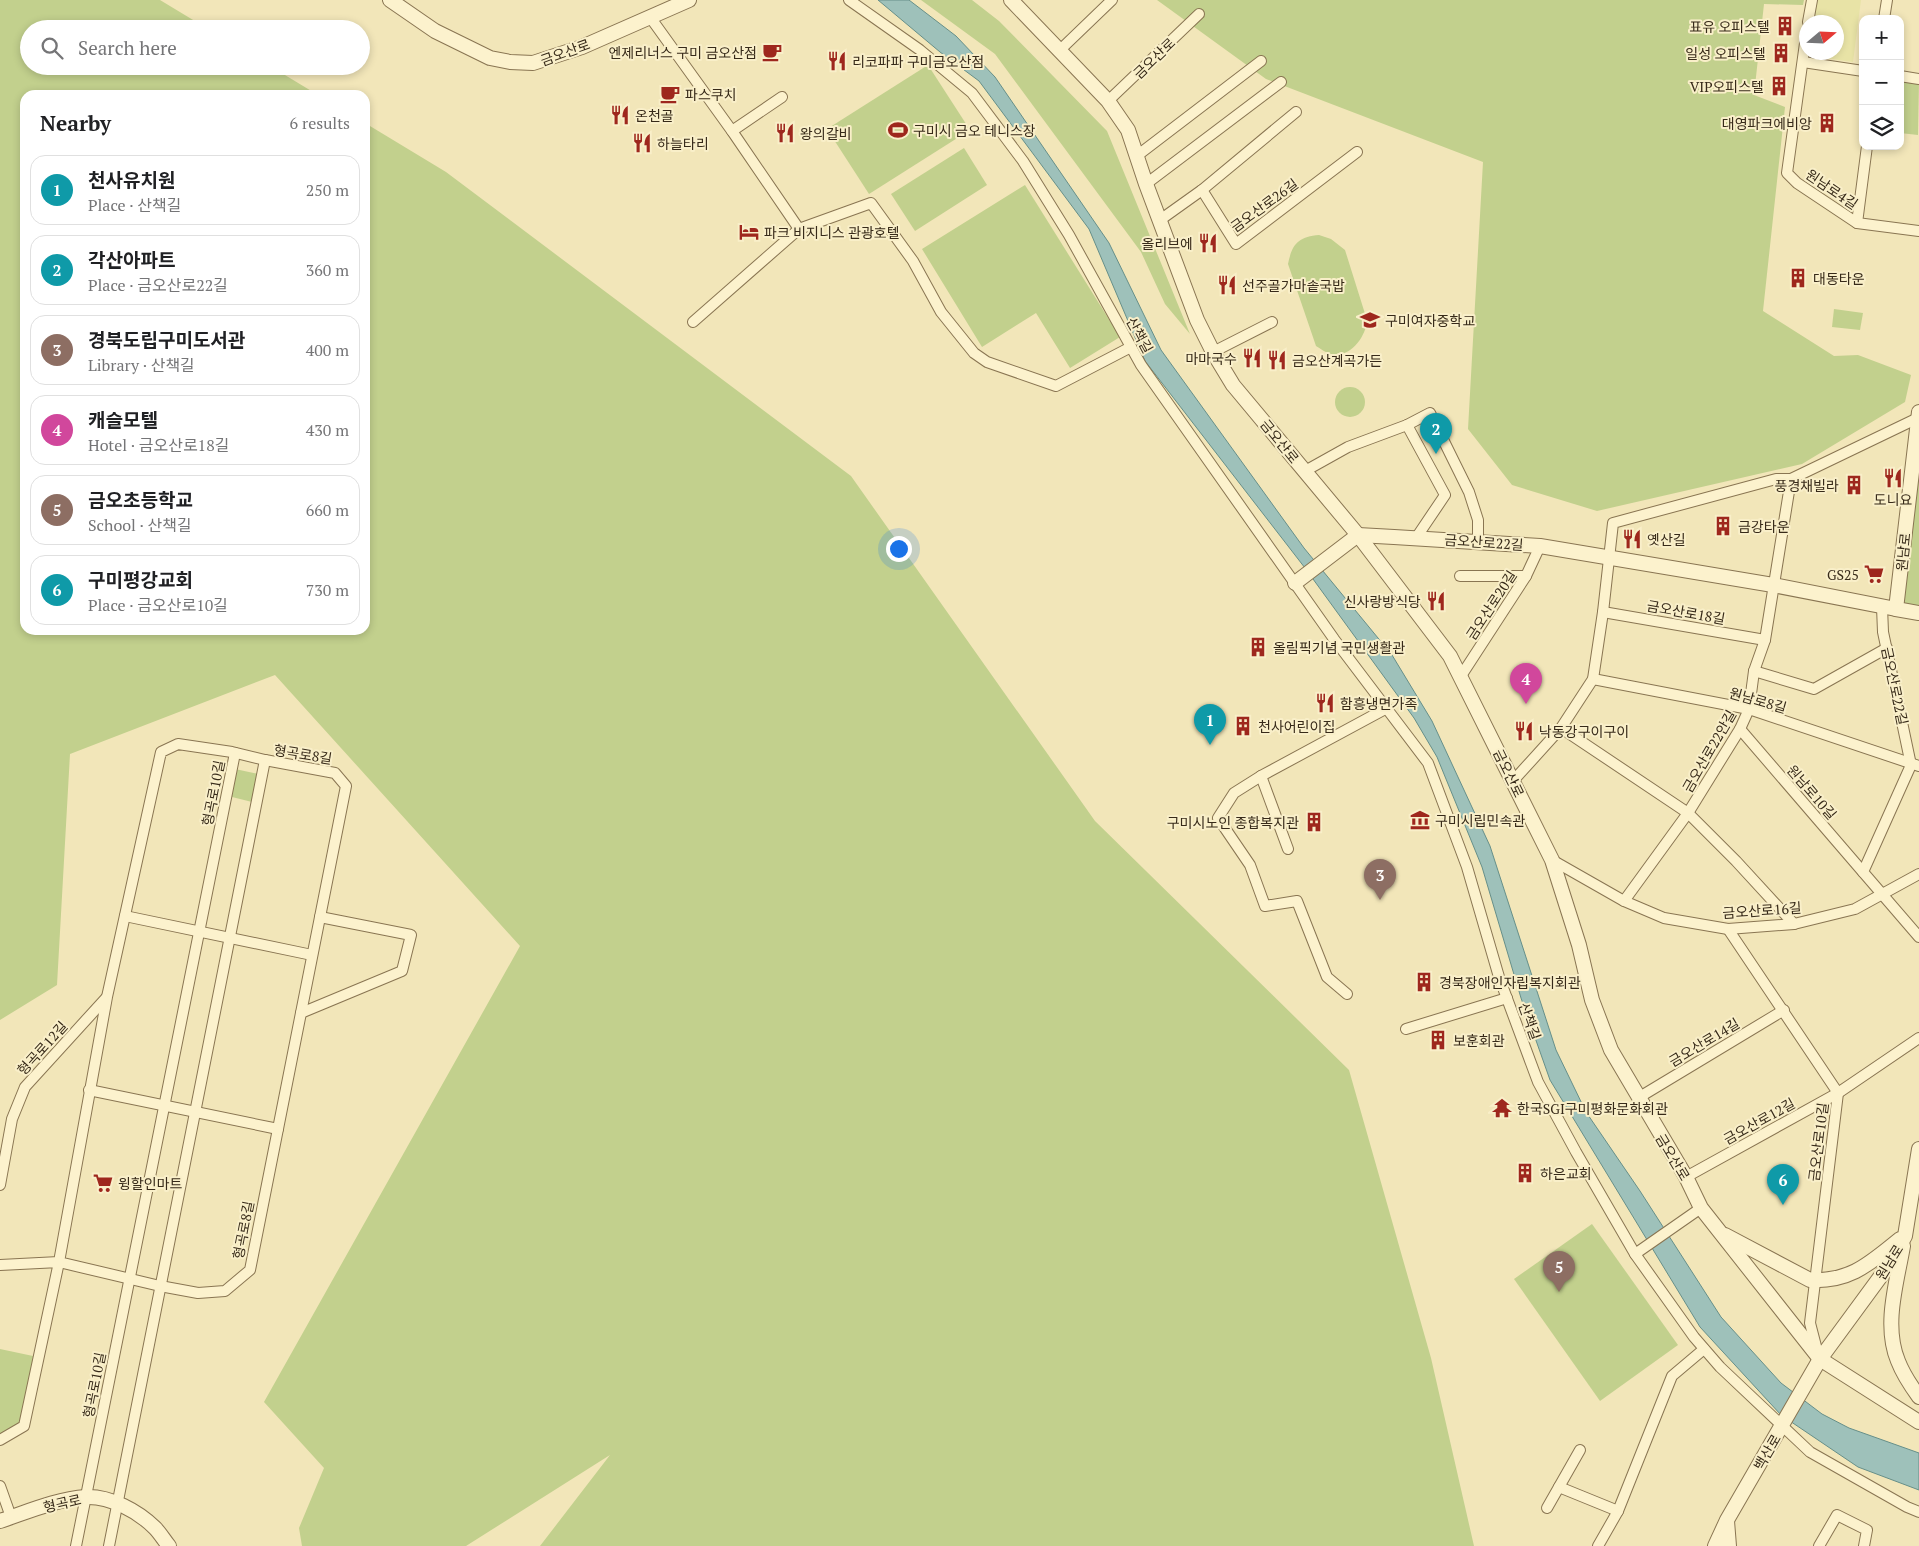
<!DOCTYPE html>
<meta charset="utf-8">
<style>
:root{--surface:#fff;--page:#f6f6f6;--text:#202124;--muted:#757577;--line:#e0e0e0;--accent:#0f766e}
body{margin:0;font-family:"PT Serif","Noto Sans KR",serif;background:var(--page);color:var(--text)}
.controls{position:absolute;right:15px;top:15px;display:grid;overflow:hidden;border-radius:10px;box-shadow:0 2px 8px #0003}
.controls button{width:45px;height:45px;display:grid;place-items:center;padding:0;border:0;border-bottom:1px solid var(--line);background:var(--surface);color:var(--text);font:25px sans-serif}
.compass{position:absolute;left:1799px;top:15px;width:45px;height:45px;border-radius:50%;background:var(--surface);box-shadow:0 2px 8px #0003;rotate:71deg}
.you{position:absolute;left:898px;top:548px;width:18px;height:18px;margin:-12px;border:4px solid #fff;border-radius:50%;background:#1a73e8;box-shadow:0 0 0 8px #1a73e833}
.badge{display:grid;place-items:center;width:32px;height:32px;border-radius:50%;background:var(--accent);color:#fff;font-size:16px;font-weight:700}
.pin{position:absolute;translate:-50% -41px;filter:drop-shadow(0 1px 2px #0008)}
.pin::after{content:'';position:absolute;top:26px;width:18px;height:15px;background:inherit;clip-path:polygon(0 0,100% 0,50% 100%)}
.list{margin:0;padding:0;list-style:none}
h2{display:flex;justify-content:space-between;align-items:center;height:65px;margin:0;padding:0 20px;font-size:21px}
h2 small{font-size:16px;font-weight:400;color:var(--muted)}
.list li{display:grid;grid-template-columns:32px 1fr auto;gap:15px;align-items:center;box-sizing:border-box;height:70px;margin:0 10px 10px;padding:0 10px;border:1px solid var(--line);border-radius:15px}
.list b{display:block;font-size:19px;white-space:nowrap}
.list p{margin:0;font-size:16px;white-space:nowrap;color:var(--muted)}
.list em{font-size:16px;font-style:normal;color:var(--muted)}
.icon{flex:none;width:28px;height:28px;fill:none;stroke:currentColor;stroke-width:2;stroke-linecap:round;stroke-linejoin:round}
.map{position:relative;flex:none;width:1919px;height:1546px;overflow:hidden}
.search{position:absolute;background:var(--surface);box-shadow:0 2px 8px #0003;left:20px;top:20px;width:350px;height:55px;display:flex;align-items:center;gap:12px;box-sizing:border-box;padding:0 18px;border-radius:28px;color:var(--muted);font-size:19px}
.panel{position:absolute;background:var(--surface);box-shadow:0 2px 8px #0003;left:20px;top:90px;width:350px;height:545px;border-radius:15px}
.map>svg:first-child{display:block}
.farmland{fill:#e8e3a6}
.green{fill:#c2d08d}
.water{fill:#9ec1ba;stroke:#668f89}
.lines{fill:none;stroke-linecap:round;stroke-linejoin:round}
.minor-casing{stroke:#897552;stroke-width:12}
.tertiary-casing{stroke:#897552;stroke-width:16}
.minor{stroke:#fcf2cd;stroke-width:10}
.tertiary{stroke:#fcf2cd;stroke-width:14}
.labels{text-anchor:middle;dominant-baseline:central;stroke-width:4;stroke-linejoin:round;paint-order:stroke}
.poi-label{font-size:14px;fill:#372a19;stroke:#f9efc9;text-anchor:start}
.street-label{font-size:14px;fill:#372a19;stroke:#f9efc9}
</style>
<div class="map">
<svg width="1919" height="1546" viewBox="0 0 1919 1546">
<rect width="100%" height="100%" fill="#f2e6b9"/>
<path class="farmland" d="M 1817,0 L 1861,0 L 1853,62 L 1818,57 L 1813,53 L 1836,52 L 1836,22 L 1814,22 Z"/>
<g class="green">
<path d="M 0,0 L 160,0 L 208,29 L 29,29 L 29,66 L 270,66 L 318,95 L 25,95 L 25,630 L 365,630 L 365,123 L 446,172 L 851,476 L 1095,821 L 1349,1070 L 1431,1358 L 1474,1546 L 540,1546 L 610,1455 L 466,1546 L 302,1546 L 299,1528 L 324,1468 L 264,1402 L 520,946 L 275,675 L 70,754 L 57,985 L 0,1020 Z"/>
<path d="M 921,0 L 972,0 L 999,21 L 1107,131 L 1190,334 L 1165,304 L 1141,252 L 995,54 Z"/>
<path d="M 1157,0 L 1804,0 L 1803,5 L 1764,4 L 1754,95 L 1785,107 L 1763,311 L 1834,356 L 1858,355 L 1911,375 L 1905,402 L 1802,464 L 1597,511 L 1512,485 L 1468,429 L 1483,162 L 1266,79 Z"/>
<path d="M 928,65 L 970,130 L 869,194 L 827,129 Z"/>
<path d="M 1900,78 L 1919,80 L 1918,135 L 1900,133 Z"/>
<path d="M 964,148 L 987,185 L 915,231 L 891,194 Z"/>
<path d="M 1025,185 L 1120,337 L 1070,368 L 1036,313 L 982,347 L 922,249 Z"/>
<path d="M 1319,235 L 1331,239 L 1345,250 L 1367,320 C 1366,337 1350,359 1330,354 C 1326,353 1320,348 1316,346 L 1288,264 C 1292,244 1298,237 1319,235 Z"/>
<path d="M 1834,309 L 1863,313 L 1860,330 L 1832,327 Z"/>
<circle cx="1350" cy="402" r="15"/>
<path d="M 1911,474 L 1919,475 L 1919,613 L 1896,609 Z"/>
<path d="M 235,769 L 259,774 L 256,803 L 228,796 Z"/>
<path d="M 1592,1224 L 1678,1345 L 1600,1401 L 1514,1279 Z"/>
<path d="M 0,1349 L 33,1356 L 22,1425 L 0,1435 Z"/>
</g>
<path class="water" d="M 878,0 L 909,0 L 956,36 L 995,77 L 1109,243 L 1161,350 L 1304,548 L 1392,655 L 1432,721 L 1490,846 L 1556,1050 L 1586,1112 L 1640,1191 L 1721,1317 L 1781,1383 L 1822,1414 L 1849,1428 L 1919,1453 L 1919,1490 L 1858,1467 L 1781,1415 L 1700,1327 L 1550,1080 L 1521,998 L 1482,867 L 1437,757 L 1414,718 L 1305,568 L 1145,361 L 1089,229 L 979,81 L 940,52 Z"/>
<g class="lines">
<defs>
<g id="minor">
<path d="M 849,0 L 920,50 L 972,93 L 1023,161 L 1069,235 L 1141,365 L 1334,639 L 1428,763 L 1467,867 L 1499,977 L 1538,1082 L 1576,1152 L 1635,1254 L 1694,1337 L 1720,1367 L 1810,1452 L 1907,1507 L 1919,1512"/>
<path d="M 650,17 L 732,131 L 799,229"/>
<path d="M 1884,19 L 1887,0"/>
<path d="M 1808,22 L 1812,0"/>
<path d="M 1806,36 L 1787,173 L 1797,183 L 1857,223 L 1919,231"/>
<path d="M 1060,50 L 1112,0"/>
<path d="M 1803,62 L 1863,71"/>
<path d="M 1900,76 L 1919,79"/>
<path d="M 1108,101 L 1199,14"/>
<path d="M 732,131 L 782,97"/>
<path d="M 1138,155 L 1261,61"/>
<path d="M 1146,184 L 1281,82"/>
<path d="M 1202,190 L 1236,244 L 1357,152"/>
<path d="M 1160,220 L 1202,190 L 1296,112"/>
<path d="M 1857,223 L 1867,146"/>
<path d="M 693,322 L 799,229 L 871,203 L 913,261 L 941,312 L 974,353 L 987,362 L 1056,386 L 1131,347"/>
<path d="M 1213,352 L 1272,322"/>
<path d="M 1407,425 L 1445,495 L 1416,538"/>
<path d="M 1305,471 L 1348,447 L 1407,425 L 1430,413 L 1469,492 L 1478,520 L 1478,541"/>
<path d="M 1460,576 L 1526,576"/>
<path d="M 1882,607 L 1883,632 L 1911,765 L 1863,872 L 1919,937"/>
<path d="M 1603,612 L 1765,640"/>
<path d="M 1754,671 L 1814,689 L 1887,648"/>
<path d="M 1461,676 L 1526,576 L 1540,546"/>
<path d="M 1593,679 L 1749,709 L 1919,766"/>
<path d="M 1561,728 L 1688,813 L 1736,861 L 1794,924"/>
<path d="M 1740,729 L 1863,872"/>
<path d="M 1261,776 L 1288,849"/>
<path d="M 1513,781 L 1561,728 L 1593,679 L 1603,612 L 1613,523 L 1776,479 L 1791,479 L 1918,418"/>
<path d="M 1552,860 L 1624,901 L 1664,918 L 1728,929 L 1794,924 L 1855,909 L 1919,874"/>
<path d="M 1624,901 L 1688,813 L 1740,729 L 1749,709 L 1754,671 L 1765,640 L 1791,479"/>
<path d="M 125,916 L 312,955"/>
<path d="M 1728,929 L 1838,1093 L 1810,1323 L 1818,1354"/>
<path d="M 1347,994 L 1327,977 L 1297,901 L 1265,906 L 1250,865 L 1218,818 L 1234,793 L 1261,776 L 1387,708"/>
<path d="M 301,1013 L 402,971 L 411,935 L 320,917"/>
<path d="M 1406,1029 L 1507,998"/>
<path d="M 89,1090 L 278,1129"/>
<path d="M 1638,1098 L 1784,1010"/>
<path d="M 1686,1177 L 1838,1093 L 1919,1038"/>
<path d="M 0,1185 L 12,1119 L 25,1087 L 106,998"/>
<path d="M 1635,1254 L 1701,1208"/>
<path d="M 0,1265 L 59,1262 L 160,1286 L 198,1293 L 225,1291 L 250,1270 L 346,786 L 335,773 L 265,760 L 232,752 L 178,744 L 161,752 L 107,997 L 59,1262 L 24,1426 L 0,1440"/>
<path d="M 0,1486 L 11,1517"/>
<path d="M 1559,1487 L 1618,1511"/>
<path d="M 1547,1508 L 1580,1450"/>
<path d="M 76,1546 L 235,753"/>
<path d="M 109,1546 L 265,760"/>
<path d="M 1598,1546 L 1618,1511 L 1672,1376 L 1704,1349"/>
<path d="M 1819,1546 L 1837,1515 L 1867,1530 L 1864,1546"/>
</g>
<g id="tertiary">
<path d="M 390,0 L 435,31 L 490,58 L 510,62 L 533,63 L 582,47 L 689,0"/>
<path d="M 1011,0 L 1108,101 L 1128,130 L 1146,184 L 1197,320 L 1213,352 L 1233,385 L 1358,535 L 1450,656 L 1552,860 L 1579,945 L 1592,1000 L 1611,1050 L 1686,1177 L 1701,1208 L 1820,1359 L 1919,1422"/>
<path d="M 1919,412 L 1896,609 L 1919,613"/>
<path d="M 1295,583 L 1358,535 L 1394,537 L 1540,546 L 1773,585 L 1896,609"/>
<path d="M 1725,1235 L 1810,1280 C 1851,1282 1870,1263 1900,1239"/>
<path d="M 1903,1246 C 1897,1282 1883,1325 1898,1361 C 1903,1374 1911,1386 1919,1397"/>
<path d="M 0,1521 C 27,1512 57,1499 86,1497 C 110,1496 138,1511 155,1528 C 160,1533 164,1540 169,1546"/>
<path d="M 1727,1521 L 1729,1546"/>
<path d="M 1715,1546 L 1727,1520 L 1820,1359 L 1889,1265 L 1905,1236 L 1919,1149"/>
</g>
</defs>
<use href="#minor" class="minor-casing"/>
<use href="#tertiary" class="tertiary-casing"/>
<use href="#minor" class="minor"/>
<use href="#tertiary" class="tertiary"/>
</g>
<defs>
<symbol id="building-bare" viewBox="-9 -9 18 18"><path d="M-4-6H4V6H1V3H-1V6H-4ZM-2.5-4.3h1.7v1.8h-1.7ZM.8-4.3h1.7v1.8H.8ZM-2.5-1h1.7V.8h-1.7ZM.8-1h1.7V.8H.8Z" fill="#9e271d" stroke="#f9efc9" stroke-width="2.5" paint-order="stroke"/></symbol>
<symbol id="cafe-bare" viewBox="-9 -9 18 18"><path d="M-5.5-4.5H6V0H3Q3 3.5 0 3.5H-2.5Q-5.5 3.5-5.5 0ZM3-3.2v2h1.7v-2ZM-6 4.5H4V6H-6Z" fill="#9e271d" stroke="#f9efc9" stroke-width="2.5" paint-order="stroke"/></symbol>
<symbol id="restaurant-bare" viewBox="-9 -9 18 18"><path d="M-5-6h1v4h1v-4h1v4h1v-4h1v5L-1.5 .5V6h-2V.5L-5-1ZM5-6V6H3V1.5H1.5Q1.5-4 5-6Z" fill="#9e271d" stroke="#f9efc9" stroke-width="2.5" paint-order="stroke"/></symbol>
<symbol id="stadium-bare" viewBox="-9 -9 18 18"><path d="M0-5a6.5 5 0 1 0 0 10a6.5 5 0 1 0 0-10ZM-3.5-1.8h7v3.6h-7Z" fill="#9e271d" stroke="#f9efc9" stroke-width="2.5" paint-order="stroke"/></symbol>
<symbol id="hotel-bare" viewBox="-9 -9 18 18"><path d="M-6-4.5h1.5V1H6V5H4.5V3h-9V5H-6ZM-4 0a1.8 1.8 0 1 1 3.6 0ZM.5 0V-2.5h3Q6-2.5 6 0Z" fill="#9e271d" stroke="#f9efc9" stroke-width="2.5" paint-order="stroke"/></symbol>
<symbol id="school-bare" viewBox="-9 -9 18 18"><path d="M0-5L7-2L0 1L-7-2ZM-4 1L0 2.5L4 1V4Q0 6-4 4Z" fill="#9e271d" stroke="#f9efc9" stroke-width="2.5" paint-order="stroke"/></symbol>
<symbol id="supermarket-bare" viewBox="-9 -9 18 18"><path d="M-6-5.5h2.5l.6 2H6L4.5 2H-2.5L-4.4-4H-6ZM-1.5 3.2a1.3 1.3 0 1 0 .1 0ZM3 3.2a1.3 1.3 0 1 0 .1 0Z" fill="#9e271d" stroke="#f9efc9" stroke-width="2.5" paint-order="stroke"/></symbol>
<symbol id="museum-bare" viewBox="-9 -9 18 18"><path d="M0-6L6-3V-2H-6V-3ZM-5-1h2V3h-2ZM-1-1h2V3h-2ZM3-1h2V3H3ZM-6 4H6V6H-6Z" fill="#9e271d" stroke="#f9efc9" stroke-width="2.5" paint-order="stroke"/></symbol>
<symbol id="temple-bare" viewBox="-9 -9 18 18"><path d="M0-6L5-2H3V0L6.5 2.5H4V6H1.5V3h-3V6H-4V2.5H-6.5L-3 0V-2H-5Z" fill="#9e271d" stroke="#f9efc9" stroke-width="2.5" paint-order="stroke"/></symbol>
</defs>
<g fill-rule="evenodd">
<use href="#building-bare" x="1771" y="12" width="28" height="28"/>
<use href="#cafe-bare" x="758" y="38" width="28" height="28"/>
<use href="#building-bare" x="1767" y="39" width="28" height="28"/>
<use href="#restaurant-bare" x="823" y="47" width="28" height="28"/>
<use href="#building-bare" x="1765" y="72" width="28" height="28"/>
<use href="#cafe-bare" x="656" y="80" width="28" height="28"/>
<use href="#restaurant-bare" x="606" y="101" width="28" height="28"/>
<use href="#building-bare" x="1813" y="109" width="28" height="28"/>
<use href="#stadium-bare" x="884" y="116" width="28" height="28"/>
<use href="#restaurant-bare" x="771" y="119" width="28" height="28"/>
<use href="#restaurant-bare" x="628" y="129" width="28" height="28"/>
<use href="#hotel-bare" x="735" y="218" width="28" height="28"/>
<use href="#restaurant-bare" x="1194" y="229" width="28" height="28"/>
<use href="#building-bare" x="1784" y="264" width="28" height="28"/>
<use href="#restaurant-bare" x="1213" y="271" width="28" height="28"/>
<use href="#school-bare" x="1356" y="306" width="28" height="28"/>
<use href="#restaurant-bare" x="1238" y="344" width="28" height="28"/>
<use href="#restaurant-bare" x="1263" y="346" width="28" height="28"/>
<use href="#restaurant-bare" x="1879" y="464" width="28" height="28"/>
<use href="#building-bare" x="1840" y="471" width="28" height="28"/>
<use href="#building-bare" x="1709" y="512" width="28" height="28"/>
<use href="#restaurant-bare" x="1618" y="525" width="28" height="28"/>
<use href="#supermarket-bare" x="1860" y="560" width="28" height="28"/>
<use href="#restaurant-bare" x="1422" y="587" width="28" height="28"/>
<use href="#building-bare" x="1244" y="633" width="28" height="28"/>
<use href="#restaurant-bare" x="1311" y="689" width="28" height="28"/>
<use href="#building-bare" x="1229" y="712" width="28" height="28"/>
<use href="#restaurant-bare" x="1510" y="717" width="28" height="28"/>
<use href="#museum-bare" x="1406" y="806" width="28" height="28"/>
<use href="#building-bare" x="1300" y="808" width="28" height="28"/>
<use href="#building-bare" x="1410" y="968" width="28" height="28"/>
<use href="#building-bare" x="1424" y="1026" width="28" height="28"/>
<use href="#temple-bare" x="1488" y="1094" width="28" height="28"/>
<use href="#building-bare" x="1511" y="1159" width="28" height="28"/>
<use href="#supermarket-bare" x="89" y="1169" width="28" height="28"/>
</g>
<g class="labels">
<g class="poi-label">
<text x="1770" y="26" text-anchor="end">표유 오피스텔</text>
<text x="757" y="52" text-anchor="end">엔제리너스 구미 금오산점</text>
<text x="1766" y="53" text-anchor="end">일성 오피스텔</text>
<text x="852" y="61">리코파파 구미금오산점</text>
<text x="1764" y="86" text-anchor="end">VIP오피스텔</text>
<text x="685" y="94">파스쿠치</text>
<text x="635" y="115">온천골</text>
<text x="1812" y="123" text-anchor="end">대영파크에비앙</text>
<text x="913" y="130">구미시 금오 테니스장</text>
<text x="800" y="133">왕의갈비</text>
<text x="657" y="143">하늘타리</text>
<text x="764" y="232">파크 비지니스 관광호텔</text>
<text x="1193" y="243" text-anchor="end">올리브에</text>
<text x="1813" y="278">대동타운</text>
<text x="1242" y="285">선주골가마솥국밥</text>
<text x="1385" y="320">구미여자중학교</text>
<text x="1237" y="358" text-anchor="end">마마국수</text>
<text x="1292" y="360">금오산계곡가든</text>
<text x="1839" y="485" text-anchor="end">풍경채빌라</text>
<text x="1893" y="499" text-anchor="middle">도니요</text>
<text x="1738" y="526">금강타운</text>
<text x="1647" y="539">옛산길</text>
<text x="1859" y="574" text-anchor="end">GS25</text>
<text x="1421" y="601" text-anchor="end">신사랑방식당</text>
<text x="1273" y="647">올림픽기념 국민생활관</text>
<text x="1340" y="703">함흥냉면가족</text>
<text x="1258" y="726">천사어린이집</text>
<text x="1539" y="731">낙동강구이구이</text>
<text x="1435" y="820">구미시립민속관</text>
<text x="1299" y="822" text-anchor="end">구미시노인 종합복지관</text>
<text x="1439" y="982">경북장애인자립복지회관</text>
<text x="1453" y="1040">보훈회관</text>
<text x="1517" y="1108">한국SGI구미평화문화회관</text>
<text x="1540" y="1173">하은교회</text>
<text x="118" y="1183">윙할인마트</text>
</g>
<g class="street-label">
<text transform="translate(565 52) rotate(-20)">금오산로</text>
<text transform="translate(1154 58) rotate(-44)">금오산로</text>
<text transform="translate(1832 189) rotate(34)">원남로4길</text>
<text transform="translate(1264 205) rotate(-36)">금오산로26길</text>
<text transform="translate(1140 335) rotate(61)">산책길</text>
<text transform="translate(1280 441) rotate(51)">금오산로</text>
<text transform="translate(1484 542) rotate(4)">금오산로22길</text>
<text transform="translate(1903 552) rotate(-84)">원남로</text>
<text transform="translate(1491 605) rotate(-57)">금오산로20길</text>
<text transform="translate(1686 612) rotate(10)">금오산로18길</text>
<text transform="translate(1895 686) rotate(78)">금오산로22길</text>
<text transform="translate(1758 700) rotate(16)">원남로8길</text>
<text transform="translate(1709 751) rotate(-60)">금오산로22안길</text>
<text transform="translate(303 754) rotate(9)">형곡로8길</text>
<text transform="translate(1509 773) rotate(64)">금오산로</text>
<text transform="translate(1812 792) rotate(49)">원남로10길</text>
<text transform="translate(213 793) rotate(-79)">형곡로10길</text>
<text transform="translate(1762 910) rotate(-4)">금오산로16길</text>
<text transform="translate(1530 1021) rotate(70)">산책길</text>
<text transform="translate(1704 1042) rotate(-31)">금오산로14길</text>
<text transform="translate(42 1048) rotate(-48)">형곡로12길</text>
<text transform="translate(1759 1121) rotate(-29)">금오산로12길</text>
<text transform="translate(1818 1142) rotate(-83)">금오산로10길</text>
<text transform="translate(1673 1157) rotate(59)">금오산로</text>
<text transform="translate(243 1230) rotate(-79)">형곡로8길</text>
<text transform="translate(1889 1262) rotate(-58)">원남로</text>
<text transform="translate(94 1385) rotate(-79)">형곡로10길</text>
<text transform="translate(1767 1452) rotate(-60)">백산로</text>
<text transform="translate(62 1503) rotate(-13)">형곡로</text>
</g>
</g>
</svg>
<div class="controls">
<button>+</button>
<button>−</button>
<button><svg class="icon" aria-label="layers" viewBox="0 0 24 24"><path d="M12 4l9 5-9 5-9-5zM3 14l9 5 9-5"/></svg></button>
</div>
<svg class="compass" viewBox="-18 -18 36 36"><path d="M0-13l5 13h-10z" fill="#e53935"/><path d="M0 13l5-13h-10z" fill="#757577"/></svg>
<div class="you"></div>
<div class="pin badge" style="left:1210px;top:745px;background:#0f9aa8">1</div>
<div class="pin badge" style="left:1436px;top:454px;background:#0f9aa8">2</div>
<div class="pin badge" style="left:1380px;top:900px;background:#8d6e63">3</div>
<div class="pin badge" style="left:1526px;top:704px;background:#d1479c">4</div>
<div class="pin badge" style="left:1559px;top:1292px;background:#8d6e63">5</div>
<div class="pin badge" style="left:1783px;top:1205px;background:#0f9aa8">6</div>
<div class="search"><svg class="icon" aria-label="search" viewBox="0 0 24 24"><circle cx="10" cy="10" r="6"/><path d="M15 15l6 6"/></svg>Search here</div>
<section class="panel">
<h2>Nearby<small>6 results</small></h2>
<ul class="list">
<li><span class="badge" style="background:#0f9aa8">1</span><div><b>천사유치원</b><p>Place · 산책길</p></div><em>250 m</em></li>
<li><span class="badge" style="background:#0f9aa8">2</span><div><b>각산아파트</b><p>Place · 금오산로22길</p></div><em>360 m</em></li>
<li><span class="badge" style="background:#8d6e63">3</span><div><b>경북도립구미도서관</b><p>Library · 산책길</p></div><em>400 m</em></li>
<li><span class="badge" style="background:#d1479c">4</span><div><b>캐슬모텔</b><p>Hotel · 금오산로18길</p></div><em>430 m</em></li>
<li><span class="badge" style="background:#8d6e63">5</span><div><b>금오초등학교</b><p>School · 산책길</p></div><em>660 m</em></li>
<li><span class="badge" style="background:#0f9aa8">6</span><div><b>구미평강교회</b><p>Place · 금오산로10길</p></div><em>730 m</em></li>
</ul>
</section>
</div>
